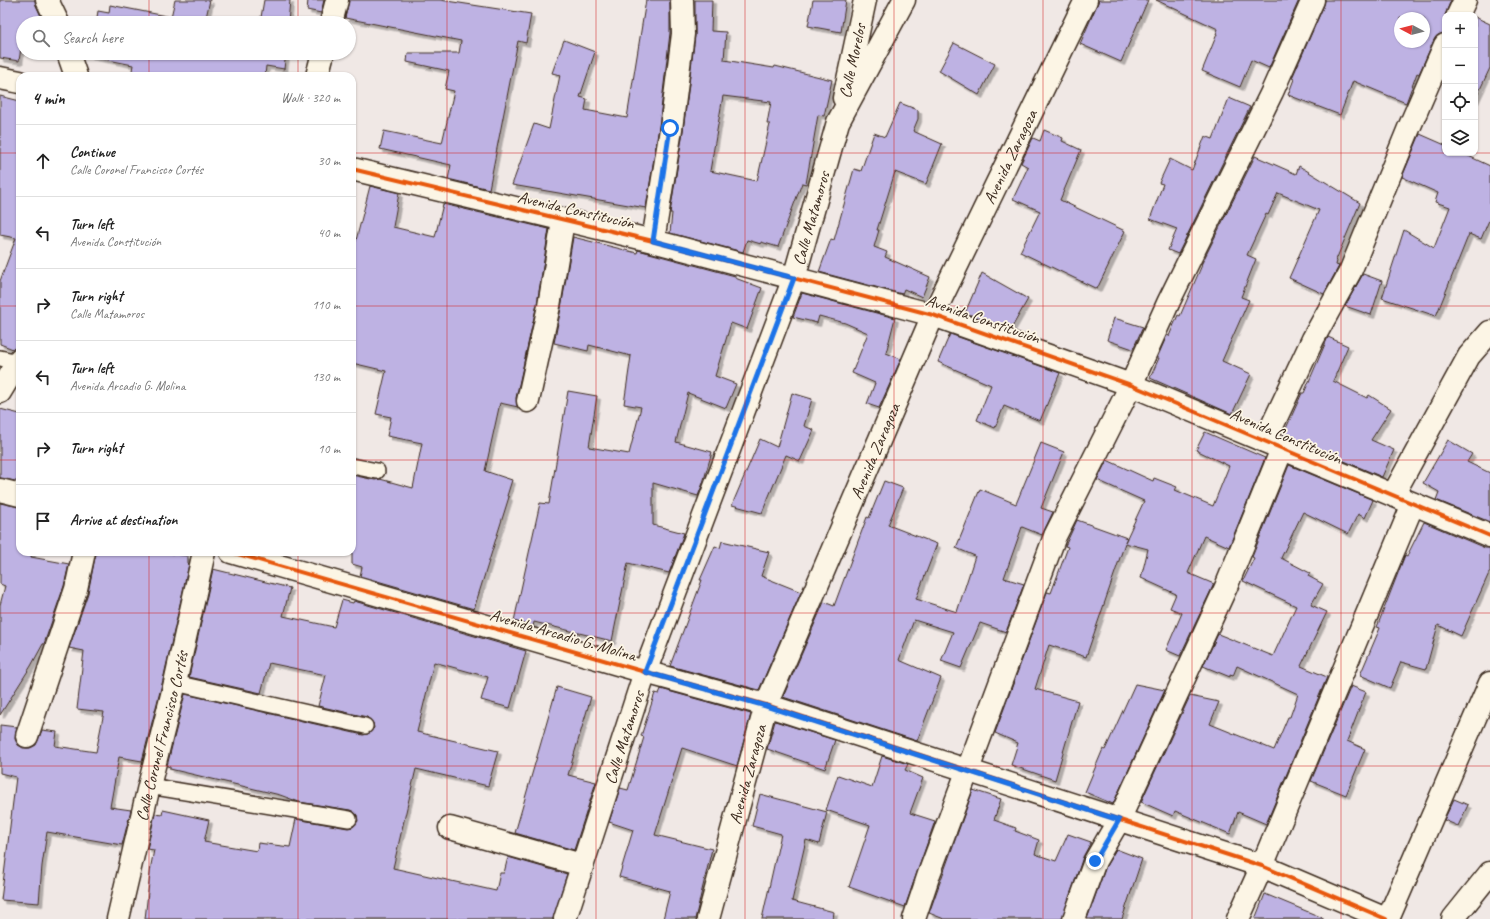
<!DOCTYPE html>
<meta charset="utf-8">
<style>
:root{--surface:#fff;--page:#f6f6f6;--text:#222;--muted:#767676;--line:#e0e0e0}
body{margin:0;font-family:Caveat,sans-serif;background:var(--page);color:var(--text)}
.controls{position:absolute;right:12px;top:12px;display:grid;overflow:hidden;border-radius:8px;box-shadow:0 1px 3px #0004}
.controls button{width:36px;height:36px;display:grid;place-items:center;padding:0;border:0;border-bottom:1px solid var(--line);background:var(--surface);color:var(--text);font:20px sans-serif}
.compass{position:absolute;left:1394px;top:12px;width:36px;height:36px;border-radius:50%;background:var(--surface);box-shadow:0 1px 3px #0004;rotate:277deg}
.stop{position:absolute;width:12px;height:12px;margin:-9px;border:3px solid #1a73e8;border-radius:50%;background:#fff}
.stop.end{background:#1a73e8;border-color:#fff;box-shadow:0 1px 4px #0008}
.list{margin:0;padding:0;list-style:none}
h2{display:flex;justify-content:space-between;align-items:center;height:52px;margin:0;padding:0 16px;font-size:17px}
h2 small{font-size:13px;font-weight:400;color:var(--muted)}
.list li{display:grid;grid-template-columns:26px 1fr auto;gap:12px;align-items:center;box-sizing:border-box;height:72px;padding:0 16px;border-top:1px solid var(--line)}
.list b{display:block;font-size:15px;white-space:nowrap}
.list p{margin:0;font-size:13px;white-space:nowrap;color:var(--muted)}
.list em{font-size:13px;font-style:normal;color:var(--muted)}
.icon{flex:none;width:22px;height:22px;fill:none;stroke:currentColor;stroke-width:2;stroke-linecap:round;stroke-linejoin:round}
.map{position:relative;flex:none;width:1490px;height:919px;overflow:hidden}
.search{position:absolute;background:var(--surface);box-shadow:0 1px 3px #0004;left:16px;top:16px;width:340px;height:44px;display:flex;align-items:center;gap:10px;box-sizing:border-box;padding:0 14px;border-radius:22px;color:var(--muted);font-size:15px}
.panel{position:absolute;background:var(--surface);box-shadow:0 1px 3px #0004;left:16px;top:72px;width:340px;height:484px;border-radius:12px}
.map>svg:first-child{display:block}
.building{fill:#beb2e3;stroke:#3b2a1e;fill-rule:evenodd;filter:url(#shadow)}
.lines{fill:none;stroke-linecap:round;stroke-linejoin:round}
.service-casing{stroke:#3b2a1e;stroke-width:18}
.minor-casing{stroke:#3b2a1e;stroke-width:25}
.service{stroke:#fcf5e5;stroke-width:15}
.minor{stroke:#fcf5e5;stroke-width:22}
.cycleway-casing{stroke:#fcf5e5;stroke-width:6}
.cycleway{stroke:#e8590c;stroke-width:4}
.route{stroke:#1a73e8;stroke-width:5}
.grid{fill:none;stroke:#d62828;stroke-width:1;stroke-opacity:0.55}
.labels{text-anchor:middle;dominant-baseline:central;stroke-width:3.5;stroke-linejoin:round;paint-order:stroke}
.street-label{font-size:17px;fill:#3b2a1e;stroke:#fcf5e5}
</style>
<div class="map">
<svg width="1490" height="919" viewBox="0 0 1490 919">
<defs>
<filter id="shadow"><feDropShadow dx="3.5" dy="3.5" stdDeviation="0" flood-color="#0004"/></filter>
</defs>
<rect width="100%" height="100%" fill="#f0e8e5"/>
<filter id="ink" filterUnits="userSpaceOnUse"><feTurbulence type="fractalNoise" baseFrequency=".025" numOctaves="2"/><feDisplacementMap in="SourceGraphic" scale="8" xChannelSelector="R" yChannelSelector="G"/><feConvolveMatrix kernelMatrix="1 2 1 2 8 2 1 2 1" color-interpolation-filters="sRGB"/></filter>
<g filter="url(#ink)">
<g class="building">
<path d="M 0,0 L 35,0 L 36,5 L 44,23 L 23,23 L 23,35 L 19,61 L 0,58 Z"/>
<path d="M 175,0 L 210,0 L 205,22 L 209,23 L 96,23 L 98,11 L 109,13 L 110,5 L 171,17 Z"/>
<path d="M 264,0 L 290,0 L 288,23 L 260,23 Z"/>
<path d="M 308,0 L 324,0 L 321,13 L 307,10 Z"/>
<path d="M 349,0 L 440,0 L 531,14 L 526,43 L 518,41 L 489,189 L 448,179 L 451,165 L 380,149 L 384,131 L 442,143 L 454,91 L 445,89 L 449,71 L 407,62 L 408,53 L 459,53 L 461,41 L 345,18 Z"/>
<path d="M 646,0 L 670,0 L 670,33 L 659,127 L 646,208 L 512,185 L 534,124 L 549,129 L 560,75 L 552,73 L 564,40 L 595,52 L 580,97 L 587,99 L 585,110 L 627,118 Z"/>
<path d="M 695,0 L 712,0 L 711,31 L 726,32 L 724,60 L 774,68 L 775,66 L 832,80 L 824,116 L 818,115 L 806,184 L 802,183 L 778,247 L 761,242 L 761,244 L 747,240 L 743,252 L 670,233 L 672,213 L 670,213 L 683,131 L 695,36 ZM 723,96 L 771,102 L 767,124 L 770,124 L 757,181 L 710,171 Z"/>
<path d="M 813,0 L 846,0 L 841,32 L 808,26 Z"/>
<path d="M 1099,0 L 1148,0 L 1121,62 L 1080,44 Z"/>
<path d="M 1156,0 L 1299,0 L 1269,68 L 1251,60 L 1240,87 L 1202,71 L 1217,34 L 1216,34 L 1218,29 Z"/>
<path d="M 1325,0 L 1451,0 L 1445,15 L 1445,33 L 1438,35 L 1434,40 L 1419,74 L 1417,73 L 1406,103 L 1353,81 L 1340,115 L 1288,95 L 1294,79 L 1292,78 L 1324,5 ZM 1400,18 L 1424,18 L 1424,42 L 1400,42 Z"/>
<path d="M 1475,17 L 1490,24 L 1490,68 L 1475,100 Z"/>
<path d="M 954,43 L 995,64 L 979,95 L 939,71 Z"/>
<path d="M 90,53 L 286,53 L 284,69 L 266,66 L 265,76 L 131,76 L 133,65 L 89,56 Z"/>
<path d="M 0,96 L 20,101 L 20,347 L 13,349 L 0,344 L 0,281 L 16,238 L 0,235 Z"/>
<path d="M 1229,98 L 1250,107 L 1178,254 L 1168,250 L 1177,229 L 1150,219 L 1163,184 L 1159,183 L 1170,159 L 1192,170 L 1205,136 L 1213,139 Z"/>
<path d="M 900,103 L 918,110 L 918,119 L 913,131 L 942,144 L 926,184 L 895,172 L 877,230 L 879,230 L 874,247 L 887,252 L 885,257 L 930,277 L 922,297 L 904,289 L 902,294 L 819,272 L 831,239 L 834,240 L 854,169 L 861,171 L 874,133 L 885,137 Z"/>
<path d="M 1044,130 L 1063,138 L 1062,141 L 1081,150 L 1060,200 L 1125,231 L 1097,289 L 1020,252 L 1040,211 L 1013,199 L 1028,167 L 1021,163 L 1033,138 L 1040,141 Z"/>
<path d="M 1420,134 L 1445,145 L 1445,153 L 1462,153 L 1490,166 L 1490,218 L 1481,239 L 1469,234 L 1436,316 L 1382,298 L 1404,230 L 1434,248 L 1450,207 L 1435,202 L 1438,193 L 1402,177 Z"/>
<path d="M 1255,156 L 1296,174 L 1299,166 L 1360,203 L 1336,260 L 1337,261 L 1336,265 L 1339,266 L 1324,294 L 1289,278 L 1319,210 L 1278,193 L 1268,215 L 1266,214 L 1247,255 L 1256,259 L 1241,297 L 1249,300 L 1222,361 L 1251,374 L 1232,414 L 1150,378 L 1159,358 L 1157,358 L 1167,335 L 1169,336 L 1178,315 L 1180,316 L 1202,265 L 1201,265 Z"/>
<path d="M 370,186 L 399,193 L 393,227 L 435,237 L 443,204 L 549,229 L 537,304 L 516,398 L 518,407 L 500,403 L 485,471 L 512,480 L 507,496 L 509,497 L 474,609 L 360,576 L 362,567 L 352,564 L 352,475 L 375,480 L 380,479 L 413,488 L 422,443 L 387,436 L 391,417 L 376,414 L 386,371 L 352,363 L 352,256 Z"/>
<path d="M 573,237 L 637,253 L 638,250 L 735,276 L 735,278 L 762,288 L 747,329 L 731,323 L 715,376 L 736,384 L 726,408 L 688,393 L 676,442 L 712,452 L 703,483 L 698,496 L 653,483 L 653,525 L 684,533 L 669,573 L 628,563 L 612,641 L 534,622 L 533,627 L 514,621 L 540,503 L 549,504 L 568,391 L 597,396 L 589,447 L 629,454 L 641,407 L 624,404 L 631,356 L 589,345 L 588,351 L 554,343 L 561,308 Z"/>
<path d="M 982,273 L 1028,299 L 1011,329 L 965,313 Z"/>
<path d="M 1363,274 L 1382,281 L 1371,315 L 1345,306 Z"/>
<path d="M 802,293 L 895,318 L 886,353 L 901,359 L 879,408 L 867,404 L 875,383 L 852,373 L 868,333 L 845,323 L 819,316 L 817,323 L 793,317 Z"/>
<path d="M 1114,318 L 1143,327 L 1133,349 L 1107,340 Z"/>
<path d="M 950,334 L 1060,373 L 1040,421 L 1004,406 L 995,428 L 977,420 L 991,385 L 938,362 Z"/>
<path d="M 1328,337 L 1348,346 L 1333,381 L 1367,398 L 1369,395 L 1391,409 L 1371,440 L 1394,450 L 1382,477 L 1283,435 L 1302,393 L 1304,393 Z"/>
<path d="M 792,393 L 812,399 L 804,426 L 814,430 L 800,461 L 786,455 L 762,513 L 732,505 L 760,439 L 777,447 Z"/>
<path d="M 0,409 L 20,414 L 20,482 L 0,478 Z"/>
<path d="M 1205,432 L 1265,458 L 1229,547 L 1204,536 L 1188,573 L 1214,584 L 1180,656 L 1166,650 L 1182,613 L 1170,608 L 1176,594 L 1141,578 L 1148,549 L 1125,543 L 1086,657 L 1049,645 L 1035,689 L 1078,701 L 1055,780 L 1011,765 L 1018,743 L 995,733 L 1047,592 L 1051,593 L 1068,547 L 1065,546 L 1077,520 L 1127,538 L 1125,542 L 1144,501 L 1097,480 L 1107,460 L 1153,481 L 1154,478 L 1177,487 L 1175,490 L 1213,506 L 1229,466 L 1196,450 Z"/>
<path d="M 1448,440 L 1472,454 L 1467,462 L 1490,473 L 1490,522 L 1436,500 L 1439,492 L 1423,483 Z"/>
<path d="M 1041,443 L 1064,452 L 1041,508 L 1053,512 L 1042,535 L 1022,527 L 1004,578 L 1024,584 L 1006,632 L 980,623 L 961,668 L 941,661 L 953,632 L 914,620 L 899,660 L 941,678 L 917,741 L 783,697 L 824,602 L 834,606 L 867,517 L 869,518 L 884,481 L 903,488 L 888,525 L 937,544 L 916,599 L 957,612 L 975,556 L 956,548 L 980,489 L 1016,504 Z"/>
<path d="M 1289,465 L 1373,500 L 1365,518 L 1358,514 L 1348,534 L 1303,512 L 1281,558 L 1310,573 L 1308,576 L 1323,584 L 1311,605 L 1327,612 L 1301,666 L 1327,677 L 1266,824 L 1238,812 L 1230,834 L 1175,811 L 1173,816 L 1141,802 L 1190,696 L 1219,702 L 1210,724 L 1274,750 L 1288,717 L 1290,717 L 1298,694 L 1237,666 L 1233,676 L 1230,675 L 1230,677 L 1203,666 L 1218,634 L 1273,656 L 1296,606 L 1243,581 L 1254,558 L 1252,557 Z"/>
<path d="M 0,503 L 20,507 L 20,552 L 32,552 L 31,557 L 69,564 L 64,586 L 44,644 L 43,644 L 31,666 L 0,715 L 0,605 L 5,586 L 0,584 Z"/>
<path d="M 1424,522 L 1485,548 L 1490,548 L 1490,571 L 1461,636 L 1438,625 L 1426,669 L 1401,662 L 1390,688 L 1360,675 L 1380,628 L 1377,627 L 1405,555 L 1407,556 Z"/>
<path d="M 722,541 L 769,552 L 761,576 L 801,592 L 759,690 L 670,666 L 702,580 L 700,580 L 715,546 L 720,548 Z"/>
<path d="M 96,552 L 161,552 L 188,556 L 188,563 L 189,564 L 163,680 L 142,761 L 119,757 L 110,807 L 131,810 L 122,845 L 47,832 L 42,866 L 39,903 L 1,900 L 16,777 L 0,773 L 0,725 L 17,727 L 15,739 L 18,745 L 23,748 L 30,748 L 36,745 L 42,730 L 57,732 L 55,746 L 96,752 L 104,712 L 77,709 L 84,651 L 69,648 L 88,593 Z"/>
<path d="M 213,569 L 290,588 L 283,616 L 334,627 L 342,600 L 353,603 L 354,601 L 526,651 L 510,708 L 481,700 L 488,677 L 434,662 L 417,732 L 498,751 L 488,786 L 416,769 L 393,868 L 496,891 L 500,873 L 504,873 L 508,857 L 567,874 L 553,919 L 145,919 L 151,865 L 154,850 L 147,849 L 155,814 L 162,815 L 163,810 L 209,820 L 204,842 L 257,851 L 258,843 L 290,847 L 296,819 L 348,828 L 353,827 L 358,821 L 357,815 L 354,812 L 350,810 L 299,802 L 280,795 L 170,769 L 170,767 L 167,766 L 185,694 L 363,735 L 368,734 L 374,728 L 373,723 L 367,717 L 318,706 L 326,675 L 269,663 L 261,693 L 189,677 Z"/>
<path d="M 1135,684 L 1165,690 L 1113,804 L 1085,792 L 1103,749 L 1105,750 Z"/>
<path d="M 1351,686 L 1366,692 L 1347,741 L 1365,749 L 1346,795 L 1311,781 Z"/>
<path d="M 557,687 L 591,697 L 568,775 L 596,782 L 574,850 L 515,833 Z"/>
<path d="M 661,689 L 751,714 L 737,766 L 682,748 L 655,835 L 712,849 L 695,919 L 663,919 L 670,891 L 619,877 L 633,830 L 609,822 L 620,788 L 628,790 L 644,737 L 641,736 L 655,693 L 659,694 Z"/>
<path d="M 775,721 L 835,740 L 825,769 L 767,749 Z"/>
<path d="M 882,756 L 908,764 L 905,770 L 923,778 L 910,813 L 935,821 L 905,907 L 849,887 L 870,825 L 826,810 L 838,775 L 872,787 Z"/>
<path d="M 973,790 L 1001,799 L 994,820 L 1016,828 L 1015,831 L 1039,840 L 1035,854 L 1056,861 L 1068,834 L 1091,842 L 1083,857 L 1062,919 L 944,919 L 929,913 Z"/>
<path d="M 760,794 L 827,812 L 819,844 L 806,840 L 792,901 L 834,912 L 833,919 L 762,919 L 781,834 L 752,826 Z"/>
<path d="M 1454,799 L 1468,805 L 1458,826 L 1444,820 Z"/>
<path d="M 1116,849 L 1142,859 L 1122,919 L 1087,919 L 1106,866 Z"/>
<path d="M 1265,894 L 1323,918 L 1323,919 L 1255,919 Z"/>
</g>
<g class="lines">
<defs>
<g id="service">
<path d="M 0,358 L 19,362"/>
<path d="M 352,466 L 377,471"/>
<path d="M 175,683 L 365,726"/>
<path d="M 149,786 L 349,819"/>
</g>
<g id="minor">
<path d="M 47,0 L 58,23"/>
<path d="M 1458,15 L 1465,0"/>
<path d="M 331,23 L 337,0"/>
<path d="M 68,53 L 76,76"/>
<path d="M 317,76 L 323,53"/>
<path d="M 0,78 L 20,82"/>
<path id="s1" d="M 844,98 L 865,0"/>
<path d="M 352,169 L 653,241 L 933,315 L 1131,385 L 1490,536"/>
<path d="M 653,241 L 671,129 L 683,34 L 682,0"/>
<path d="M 0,392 L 20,359"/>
<path d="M 528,401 L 549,306 L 563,221"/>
<path d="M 1265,441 L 1313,339 L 1350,272 L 1409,128 L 1445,45"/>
<path d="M 0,490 L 20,495"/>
<path d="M 1393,495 L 1469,356 L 1490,332"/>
<path d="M 231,552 L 645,672 L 766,705 L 1262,866 L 1386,919"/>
<path d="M 27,736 L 76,589 L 84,552"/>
<path d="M 450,828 L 582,865"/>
<path id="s2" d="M 118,919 L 149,786 L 175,683 L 204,552"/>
<path id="s3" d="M 565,919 L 645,672 L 794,278 L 838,122 L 904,0"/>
<path id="s4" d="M 708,919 L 766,705 L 933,315 L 1086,0"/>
<path d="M 914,919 L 929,874 L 1055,536 L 1131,385 L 1169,301 L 1272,92 L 1313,0"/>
<path d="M 1074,919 L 1095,861 L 1119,820 L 1226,587 L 1282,449"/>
<path d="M 1238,919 L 1262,866 L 1413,504"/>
<path d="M 1388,919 L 1490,683"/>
<path d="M 1453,919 L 1490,873"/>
</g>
</defs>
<use href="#service" class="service-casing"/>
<use href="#minor" class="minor-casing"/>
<use href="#service" class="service"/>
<use href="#minor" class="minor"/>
<defs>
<g id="cycleway">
<path d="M 352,169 L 653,241 L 933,315 L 1131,385 L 1490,536"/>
<path d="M 231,552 L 645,672 L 766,705 L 1262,866 L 1386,919"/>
</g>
</defs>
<use href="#cycleway" class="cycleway-casing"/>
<use href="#cycleway" class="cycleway"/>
</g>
</g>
<g class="lines" filter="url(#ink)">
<path class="route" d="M 670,128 L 653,241 L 794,278 L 645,672 L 766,706 L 1119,820 L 1095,861"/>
</g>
<path class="grid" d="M 149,0 L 149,23M 298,0 L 298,23M 447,0 L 447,919M 596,0 L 596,919M 745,0 L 745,919M 894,0 L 894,919M 1043,0 L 1043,919M 1192,0 L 1192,919M 1341,0 L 1341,919M 149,53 L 149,76M 298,53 L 298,76M 0,153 L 20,153M 352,153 L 1490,153M 0,306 L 20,306M 352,306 L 1490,306M 0,460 L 20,460M 352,460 L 1490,460M 149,552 L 149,919M 298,552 L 298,919M 0,613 L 1490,613M 0,766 L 1490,766"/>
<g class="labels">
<g class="street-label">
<text stroke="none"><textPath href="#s1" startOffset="38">Calle Morelos</textPath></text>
<text stroke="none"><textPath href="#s4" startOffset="822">Avenida Zaragoza</textPath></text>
<text transform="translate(576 210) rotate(13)">Avenida Constitución</text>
<text stroke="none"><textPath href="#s3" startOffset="743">Calle Matamoros</textPath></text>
<text transform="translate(983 319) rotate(19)">Avenida Constitución</text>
<text transform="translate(1286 436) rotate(23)">Avenida Constitución</text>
<text stroke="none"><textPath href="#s4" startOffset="498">Avenida Zaragoza</textPath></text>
<text transform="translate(563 635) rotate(16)">Avenida Arcadio G. Molina</text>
<text stroke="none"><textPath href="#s2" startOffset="188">Calle Coronel Francisco Cortés</textPath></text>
<text stroke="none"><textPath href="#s3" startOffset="191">Calle Matamoros</textPath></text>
<text stroke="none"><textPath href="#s4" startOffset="150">Avenida Zaragoza</textPath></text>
</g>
</g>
</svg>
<div class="controls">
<button>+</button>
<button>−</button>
<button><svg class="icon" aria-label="locate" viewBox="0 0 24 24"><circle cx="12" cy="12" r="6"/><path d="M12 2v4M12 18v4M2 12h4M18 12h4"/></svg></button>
<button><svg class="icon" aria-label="layers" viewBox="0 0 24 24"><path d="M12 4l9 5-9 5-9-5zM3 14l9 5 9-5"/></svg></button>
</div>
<svg class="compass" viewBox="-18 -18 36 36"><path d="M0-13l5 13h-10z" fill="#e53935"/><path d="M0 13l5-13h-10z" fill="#767676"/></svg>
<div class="stop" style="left:670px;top:128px"></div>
<div class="stop end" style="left:1095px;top:861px"></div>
<div class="search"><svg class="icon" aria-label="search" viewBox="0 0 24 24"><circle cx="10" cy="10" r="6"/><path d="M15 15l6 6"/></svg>Search here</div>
<section class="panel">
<h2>4 min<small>Walk · 320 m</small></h2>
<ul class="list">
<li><svg class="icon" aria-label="ahead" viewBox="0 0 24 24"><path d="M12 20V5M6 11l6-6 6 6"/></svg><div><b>Continue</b><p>Calle Coronel Francisco Cortés</p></div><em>30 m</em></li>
<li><svg class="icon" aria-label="left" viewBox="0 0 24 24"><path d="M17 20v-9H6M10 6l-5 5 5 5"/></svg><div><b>Turn left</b><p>Avenida Constitución</p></div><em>40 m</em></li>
<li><svg class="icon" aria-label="right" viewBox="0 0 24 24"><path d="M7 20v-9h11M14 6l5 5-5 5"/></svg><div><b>Turn right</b><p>Calle Matamoros</p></div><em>110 m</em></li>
<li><svg class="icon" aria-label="left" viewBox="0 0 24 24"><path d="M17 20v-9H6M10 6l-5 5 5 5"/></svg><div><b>Turn left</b><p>Avenida Arcadio G. Molina</p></div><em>130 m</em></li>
<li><svg class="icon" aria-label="right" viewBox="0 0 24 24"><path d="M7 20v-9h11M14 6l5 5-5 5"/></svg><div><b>Turn right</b></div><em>10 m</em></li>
<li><svg class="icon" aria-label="arrive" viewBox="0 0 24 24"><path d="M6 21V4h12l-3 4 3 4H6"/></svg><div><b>Arrive at destination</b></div></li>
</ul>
</section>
</div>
